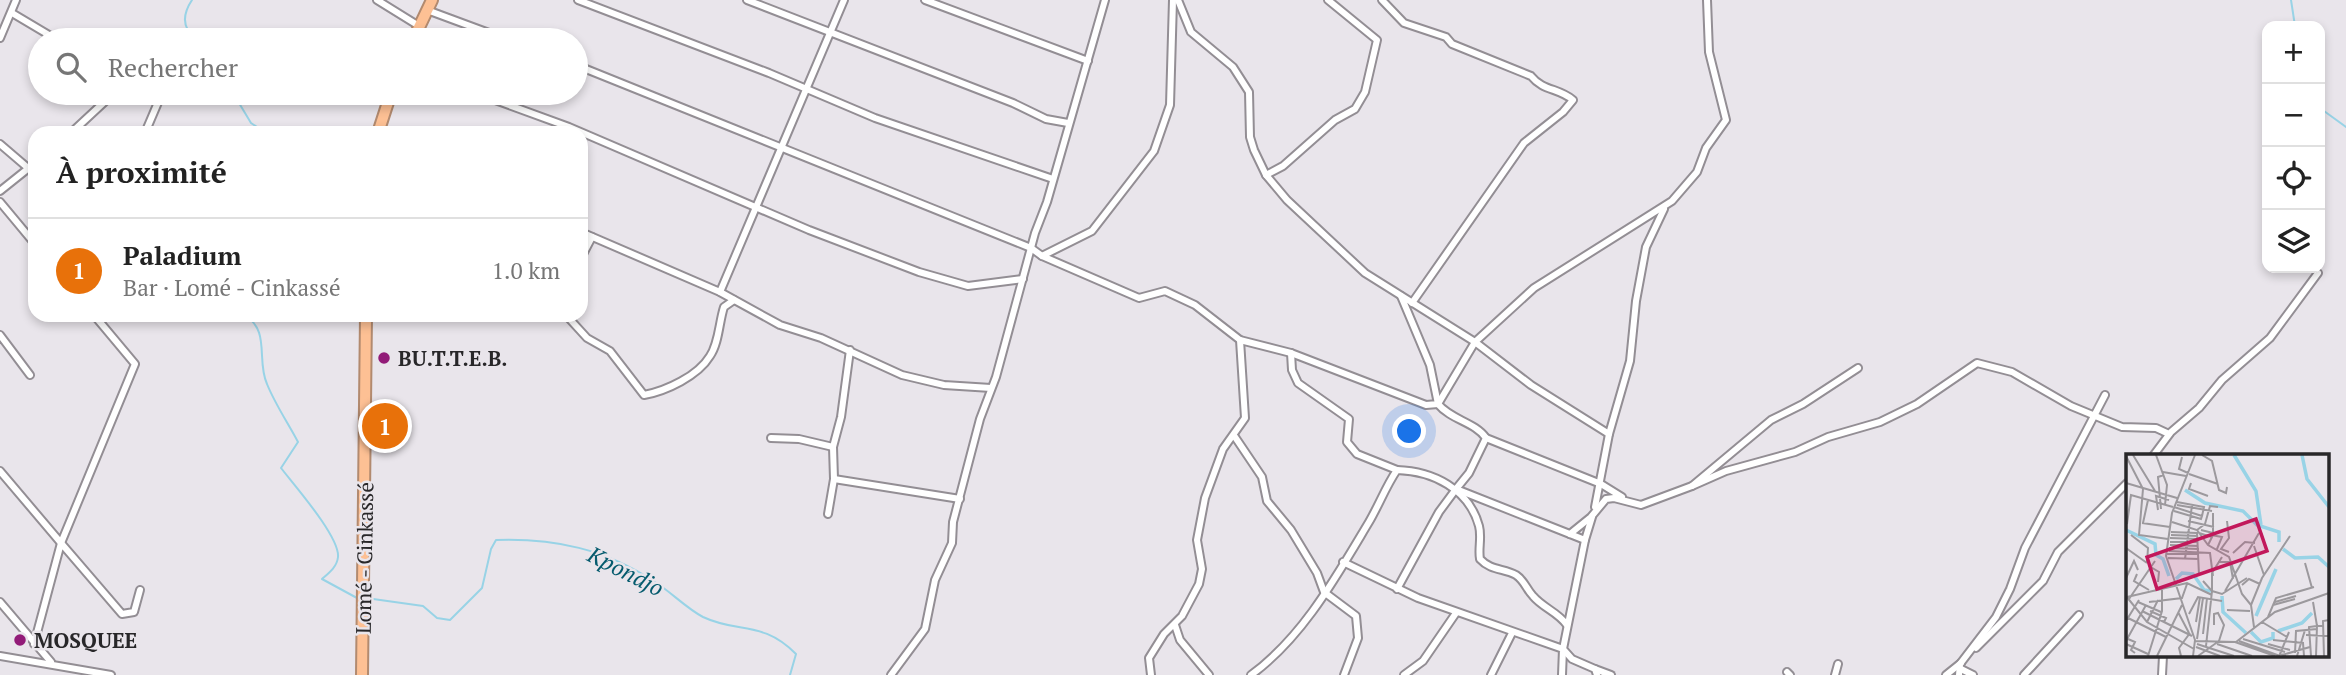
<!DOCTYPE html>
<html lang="fr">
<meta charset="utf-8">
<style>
:root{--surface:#fff;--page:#f2f2f2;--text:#222;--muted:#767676;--line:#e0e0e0;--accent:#921b78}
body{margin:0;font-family:"PT Serif",serif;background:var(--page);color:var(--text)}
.controls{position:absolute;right:21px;top:21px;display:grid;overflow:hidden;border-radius:14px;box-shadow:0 4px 10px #0003}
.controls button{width:63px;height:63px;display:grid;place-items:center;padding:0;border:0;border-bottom:2px solid var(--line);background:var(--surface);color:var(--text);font:35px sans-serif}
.you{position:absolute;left:1410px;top:432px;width:24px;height:24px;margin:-18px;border:5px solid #fff;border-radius:50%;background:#1a73e8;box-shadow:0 0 0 10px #1a73e833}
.badge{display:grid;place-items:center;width:46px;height:46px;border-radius:50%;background:var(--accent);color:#fff;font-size:23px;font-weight:700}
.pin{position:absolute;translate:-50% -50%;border:4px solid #fff;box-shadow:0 2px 7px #0006}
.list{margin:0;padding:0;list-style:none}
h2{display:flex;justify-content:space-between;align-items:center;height:91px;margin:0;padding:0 28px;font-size:30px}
h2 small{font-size:23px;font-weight:400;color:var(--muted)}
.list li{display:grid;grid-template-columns:46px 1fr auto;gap:21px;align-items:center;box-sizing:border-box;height:105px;padding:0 28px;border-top:2px solid var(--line)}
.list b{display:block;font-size:26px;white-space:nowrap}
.list p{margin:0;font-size:23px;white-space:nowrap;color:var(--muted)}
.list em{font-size:23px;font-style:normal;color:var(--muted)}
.icon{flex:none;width:38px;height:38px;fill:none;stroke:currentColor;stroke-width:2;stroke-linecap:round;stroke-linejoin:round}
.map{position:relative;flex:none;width:2346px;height:675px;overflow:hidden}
.search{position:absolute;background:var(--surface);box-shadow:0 4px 10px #0003;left:28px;top:28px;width:560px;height:77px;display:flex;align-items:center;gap:18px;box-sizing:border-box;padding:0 24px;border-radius:38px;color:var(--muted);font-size:26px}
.panel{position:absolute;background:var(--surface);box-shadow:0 4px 10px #0003;left:28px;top:126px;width:560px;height:196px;border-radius:21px}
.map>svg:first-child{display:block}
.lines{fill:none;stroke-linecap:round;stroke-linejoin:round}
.stream{stroke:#98d3e6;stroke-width:2}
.street-casing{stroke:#938e94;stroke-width:10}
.highway-casing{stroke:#b28a6f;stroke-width:14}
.street{stroke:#fff;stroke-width:6}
.highway{stroke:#fdc094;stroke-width:10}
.poi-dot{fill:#921b78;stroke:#e9e5eb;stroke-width:2.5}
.labels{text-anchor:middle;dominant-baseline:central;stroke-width:5;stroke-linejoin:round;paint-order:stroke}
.poi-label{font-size:21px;font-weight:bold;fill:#282729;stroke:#e9e5eb;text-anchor:start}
.street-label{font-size:21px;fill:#282729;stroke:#e9e5eb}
.water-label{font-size:23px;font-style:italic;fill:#065b6e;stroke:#e9e5eb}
.inset-river{fill:none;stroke:#98d3e6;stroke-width:3.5}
.inset-road{fill:none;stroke:#9c999d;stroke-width:2}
.view{fill:#c2185b;fill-opacity:0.15;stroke:#c2185b;stroke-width:3.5}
.inset-edge{fill:none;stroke:#282729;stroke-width:3.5}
</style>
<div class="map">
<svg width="2346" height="675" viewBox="0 0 2346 675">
<rect width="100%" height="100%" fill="#e9e5eb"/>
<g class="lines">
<g class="stream">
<path d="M 192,0 C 182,15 182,29 197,40"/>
<path d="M 2291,0 L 2295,26"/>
<path d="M 233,93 L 251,123 L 266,133"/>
<path d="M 2320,96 L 2324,111 L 2346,127"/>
<path d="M 244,315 C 271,330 256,360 267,384 C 275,404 288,423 298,442 L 281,468 C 294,485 340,537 338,557 C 337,567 329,573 322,579 L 357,598"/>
<path d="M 366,598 L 423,606 L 437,618 L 450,620 L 482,588 L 491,549 L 496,540 C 554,538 606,549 655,582 C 671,592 686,608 703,617 C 739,634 762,620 796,654 L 790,675"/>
</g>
<defs>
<g id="street">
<path d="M 377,0 L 419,26"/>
<path d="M 578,0 L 769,73 L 875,118 L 1053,179"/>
<path d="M 747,0 L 1013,103 L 1046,119 L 1068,123"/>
<path d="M 925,0 L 1088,61"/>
<path d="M 1178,0 L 1191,32 L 1233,67 L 1249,92 L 1250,137 L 1254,150 L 1266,175 L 1287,200 L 1365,273 L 1475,342 L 1438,404 C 1451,420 1475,422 1486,438 L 1469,473 L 1456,489 L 1585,540 L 1563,649 L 1572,659 L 1595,669 L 1597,675"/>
<path d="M 1382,0 L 1404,23 L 1446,37 L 1452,44 L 1531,76 C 1543,91 1559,88 1573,100 L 1563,112 L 1524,143 L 1412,303"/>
<path d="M 427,10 L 508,40"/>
<path d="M 12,13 L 49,35"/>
<path d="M 0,38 L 16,0"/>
<path d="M 576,65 L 1031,248 L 1042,256 L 1139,298 L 1165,291 L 1195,305 L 1240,340 L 1245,418 L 1223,449 L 1205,498 L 1197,540 L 1202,569 L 1199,584 L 1182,616 L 1164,634 L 1149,658 L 1151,675"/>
<path d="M 476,93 L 569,127 L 809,230 L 919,272 L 968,286 L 1023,279"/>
<path d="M 71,133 L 114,93"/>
<path d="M 145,133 L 162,93"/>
<path d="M 0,144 L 28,168"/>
<path d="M 1266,175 L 1283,166 L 1335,120 L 1355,109 L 1365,92 L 1377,40 L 1328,0"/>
<path d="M 0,191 L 35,163"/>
<path d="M 0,202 L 35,244"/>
<path d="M 581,232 L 720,292 L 780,325 L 821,338 L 902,375 L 944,385 L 991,388"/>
<path d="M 1042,256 L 1092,231 L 1154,151 L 1170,105 L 1173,0"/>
<path d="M 581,258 L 592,237"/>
<path d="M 720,292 L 844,0"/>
<path d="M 566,315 L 587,338 L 610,351 L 644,395 C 666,391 698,376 710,356 C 719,343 719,322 724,307 L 734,300"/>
<path d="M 0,335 L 30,375"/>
<path d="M 1240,340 L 1291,353 L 1426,405 L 1438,404 L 1430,365 L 1401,296"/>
<path d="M 1291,353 L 1292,370 L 1298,383 L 1349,419 L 1347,442 L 1357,454 L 1397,470"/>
<path d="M 1609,434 L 1531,385 L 1475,342 L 1534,288 L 1672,201 L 1697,172 L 1706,148 L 1726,120 L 1709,52 L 1707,0"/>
<path d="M 1235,437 L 1262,477 L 1267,501 L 1291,530 L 1317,573 L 1324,592 L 1356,616 L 1358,638 L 1344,675"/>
<path d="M 771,438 L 799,439 L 833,447"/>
<path d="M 1486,438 L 1601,484 L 1622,497"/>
<path d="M 2153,456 L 2171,432 L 2199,408 L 2222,380 L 2270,338 L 2318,273"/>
<path d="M 0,471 L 61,543 L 135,364 L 94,315"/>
<path d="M 834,479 L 960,499"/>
<path d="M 1692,486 L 1726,471 L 1795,452 L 1828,437 L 1880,422 L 1917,404 L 1977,363 L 2012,372 L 2071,406 L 2122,427 L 2156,428 L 2169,434"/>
<path d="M 1595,507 L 1609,434 L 1630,361 L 1636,301 L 1646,247 L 1664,209"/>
<path d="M 828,514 L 834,479 L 833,447 L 841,417 L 850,350"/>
<path d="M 1570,534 L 1591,517 L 1606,499 L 1614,498 L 1641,505 L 1692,486 L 1771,420 L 1803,404 L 1858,368"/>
<path d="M 1585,540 L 1592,517"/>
<path d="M 1343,562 L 1418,598 L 1563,649 L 1562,675"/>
<path d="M 1397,589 L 1439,512 L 1456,489"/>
<path d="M 0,602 L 51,662"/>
<path d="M 1175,625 L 1180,640 L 1209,675"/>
<path d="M 34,644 L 61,543 L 122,614 L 134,612 L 140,590"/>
<path d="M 1976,648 L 2043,581 L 2058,552 L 2127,483"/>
<path d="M 0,656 L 111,675"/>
<path d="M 1959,668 L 1973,675"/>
<path d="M 1595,669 L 1611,675"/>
<path d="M 1787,672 L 1790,675"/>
<path d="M 891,675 L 925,629 L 935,580 L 952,543 L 953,522 L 980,419 L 996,377 L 1035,233 L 1047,202 L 1105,0"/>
<path d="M 1251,675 C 1303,637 1336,577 1369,522 C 1379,505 1386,486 1397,470 C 1433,471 1469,489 1479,526 C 1482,537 1478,549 1480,559 C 1491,571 1504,568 1516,575 C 1525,581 1526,589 1533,596 C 1543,608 1558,612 1567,625"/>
<path d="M 1404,675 L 1423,661 L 1456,613"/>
<path d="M 1491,675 L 1512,633"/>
<path d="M 1835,675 L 1838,664"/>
<path d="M 1946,675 L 1961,663"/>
<path d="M 1959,675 L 1960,664 L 1996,617 L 2010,589 L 2025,548 L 2105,395"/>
<path d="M 2024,675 L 2079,615"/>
<path d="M 2162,675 L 2163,656"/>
</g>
<g id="highway">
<path d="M 413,40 L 432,0"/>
<path d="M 378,133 L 391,93"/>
<path d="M 362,675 L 366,315"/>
</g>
</defs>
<use href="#street" class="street-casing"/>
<use href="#highway" class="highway-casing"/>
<use href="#street" class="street"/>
<use href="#highway" class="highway"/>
</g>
<g class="poi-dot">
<circle cx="384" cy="358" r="7"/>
<circle cx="20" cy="640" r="7"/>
</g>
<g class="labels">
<g class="poi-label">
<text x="398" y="358">BU.T.T.E.B.</text>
<text x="34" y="640">MOSQUEE</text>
</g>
<g class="street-label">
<text transform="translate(364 558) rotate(-89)">Lomé - Cinkassé</text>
</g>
<g class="water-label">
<text transform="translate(626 571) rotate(27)">Kpondjo</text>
</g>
</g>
<g transform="translate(2126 454)">
<rect width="203" height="203" fill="#e9e5eb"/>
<path class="inset-river" d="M 108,1 L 130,37 L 135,71M 176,1 L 181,25 L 203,53M 59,36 L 79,49 L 117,57 L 131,71 L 153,78 L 153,88M 0,76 L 29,90 L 30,101 L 37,105 L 43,122M 157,95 L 169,104 L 192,103 L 203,113M 50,125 L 56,119 L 67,120 L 78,136 L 85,137M 96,142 L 97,158 L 120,179M 130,162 L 150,115M 152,177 L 176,169 L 186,159M 125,178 L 135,188 L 147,184 L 147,178"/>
<path class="inset-road" d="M 7,1 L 29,37M 30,1 L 41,31 L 39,51M 76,1 L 86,7 L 93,36 L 100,39 L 101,33M 0,2 L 17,35 L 13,81 L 42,85M 56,3 L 53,15 L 62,19M 37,18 L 60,22M 63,20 L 92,30M 0,29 L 51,44M 65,29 L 63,35 L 82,42M 51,48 L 78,53 L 76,62M 51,51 L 86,57M 48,53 L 76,62M 35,55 L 32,23 L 38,21M 32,56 L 30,42 L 43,46M 48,57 L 75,65 L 76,62M 62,67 L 88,73M 101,67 L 103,84 L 95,95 L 103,98M 46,68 L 71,76 L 82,91 L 103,103 L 116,140 L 125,151M 16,69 L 44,73M 17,69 L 22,46M 1,70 L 5,41 L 47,53M 71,76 L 79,70 L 84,52 L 92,53M 75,76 L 87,79 L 87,59M 45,78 L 71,79M 71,78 L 73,121M 73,79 L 86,83 L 82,91M 5,81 L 22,94 L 21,109M 45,81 L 72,82M 85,81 L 96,83 L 91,95M 44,84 L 72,85M 44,88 L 72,88M 44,91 L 72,92M 128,92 L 138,121M 0,94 L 21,109M 43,94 L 73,95M 43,97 L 84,99 L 87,122M 107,99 L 119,88 L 129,89M 40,100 L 73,100M 42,104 L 73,105M 59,105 L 66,51M 92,108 L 104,108 L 107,125M 179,109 L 186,134M 23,112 L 33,118 L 32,128M 11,120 L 8,127 L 23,136M 0,124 L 8,107 L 12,116M 77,127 L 86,137 L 80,192M 116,131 L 123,125 L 134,130M 86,137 L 96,140 L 121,124M 86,137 L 86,119 L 96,103M 99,137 L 133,79M 0,142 L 21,168 L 68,195M 1,143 L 61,129 L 86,141M 3,145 L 29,107M 12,148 L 35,158M 23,148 L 56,144 L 61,130M 149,148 L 170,142M 187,148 L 191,172 L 198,172M 147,151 L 169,145M 101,156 L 124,157M 16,157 L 66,182M 24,157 L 40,164 L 38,168M 52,158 L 63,179M 63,160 L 72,143 L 96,147M 0,163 L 40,183M 142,163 L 150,144 L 188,133M 0,167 L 13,146M 21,168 L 32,146M 70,168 L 74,143M 136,168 L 161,183M 128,173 L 125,151 L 136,124 L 164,82M 77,180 L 81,144M 180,181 L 203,182M 2,185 L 9,188 L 5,196 L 9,199M 71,185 L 77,144M 117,185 L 159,198M 147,186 L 177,189 L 178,202M 0,187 L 20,151M 69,187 L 110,188 L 149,158 L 203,139M 113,187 L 154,202M 109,188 L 149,202M 0,190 L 22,200M 71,190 L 108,202M 91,190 L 126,202M 142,190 L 164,196M 70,193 L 94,202M 169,199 L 170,177 L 191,175M 156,201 L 184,193M 22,202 L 36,157 L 36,133M 31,202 L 56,151M 55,202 L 53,194 L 64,179M 67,202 L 69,186 L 40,102 L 46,59 L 69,1M 72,202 L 93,187 L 98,171 L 92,159 L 88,160 L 88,171M 160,202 L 154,200 L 163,178M 171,202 L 179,176M 185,202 L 183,173 L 191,172 L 190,202M 198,202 L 197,167 L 203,166"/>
<path class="view" d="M 130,65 L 141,97 L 31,135 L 21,103 Z"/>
<rect width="203" height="203" class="inset-edge"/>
</g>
</svg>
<div class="controls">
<button>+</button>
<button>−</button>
<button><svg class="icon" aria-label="locate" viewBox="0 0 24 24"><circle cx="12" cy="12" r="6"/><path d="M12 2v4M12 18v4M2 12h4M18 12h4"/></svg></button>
<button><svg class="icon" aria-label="layers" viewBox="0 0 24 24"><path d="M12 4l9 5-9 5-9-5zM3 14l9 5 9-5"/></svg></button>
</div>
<div class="you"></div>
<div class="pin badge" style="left:385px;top:426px;background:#e8710a">1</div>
<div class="search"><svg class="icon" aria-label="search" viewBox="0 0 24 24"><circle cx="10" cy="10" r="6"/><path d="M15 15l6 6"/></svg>Rechercher</div>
<section class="panel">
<h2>À proximité<small></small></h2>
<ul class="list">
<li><span class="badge" style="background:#e8710a">1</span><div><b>Paladium</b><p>Bar · Lomé - Cinkassé</p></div><em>1.0 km</em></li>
</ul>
</section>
</div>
